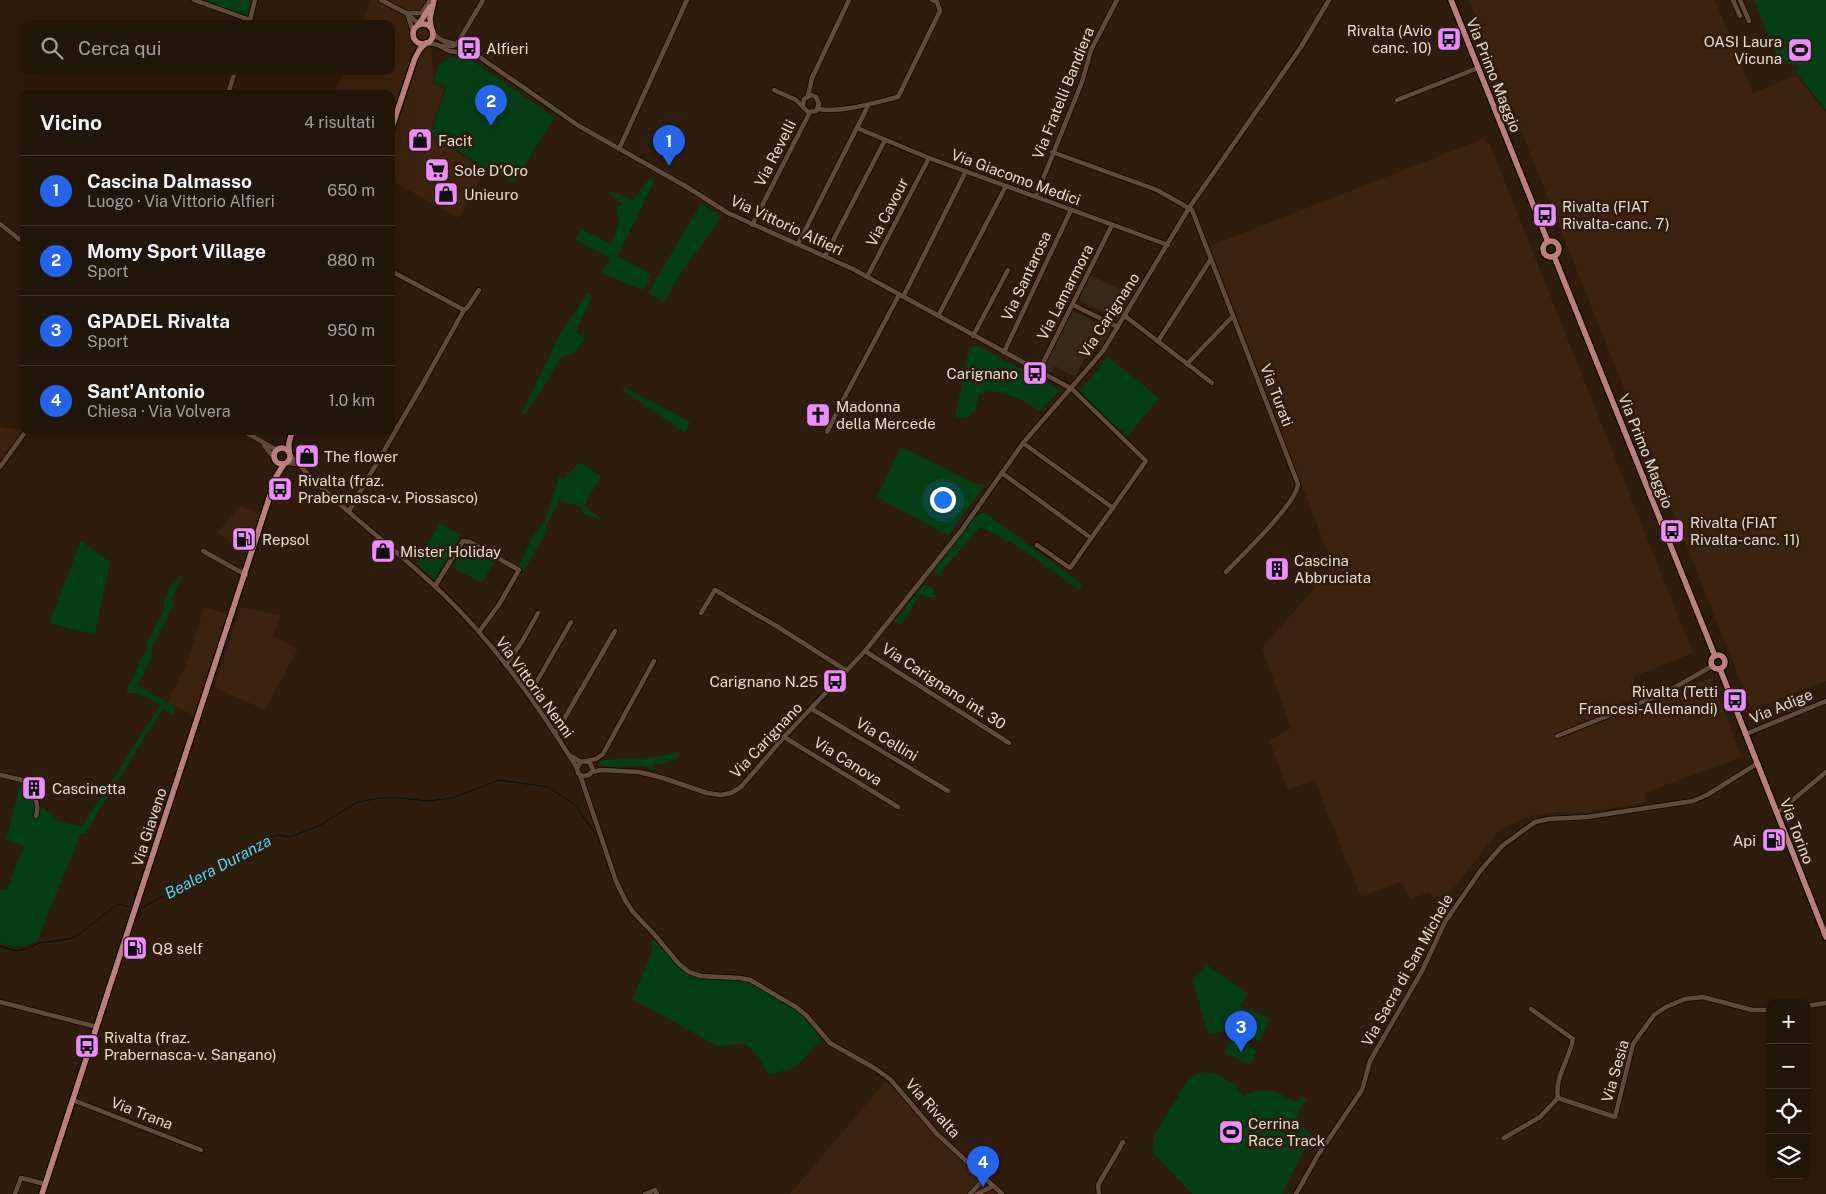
<!DOCTYPE html>
<html lang="it">
<meta charset="utf-8">
<style>
:root{--surface:#22150a;--page:#2a1e13;--text:#f1f3f6;--muted:#a29f9c;--line:#3f342b;--accent:#2563eb}
body{margin:0;font-family:"Public Sans",sans-serif;background:var(--page);color:var(--text)}
.controls{position:absolute;right:15px;bottom:15px;display:grid;overflow:hidden;border-radius:10px;box-shadow:0 5px 20px #0002}
.controls button{width:45px;height:45px;display:grid;place-items:center;padding:0;border:0;border-bottom:1px solid var(--line);background:var(--surface);color:var(--text);font:25px sans-serif}
.you{position:absolute;left:942px;top:499px;width:18px;height:18px;margin:-12px;border:4px solid #fff;border-radius:50%;background:#1a73e8;box-shadow:0 0 0 8px #1a73e833}
.badge{display:grid;place-items:center;width:32px;height:32px;border-radius:50%;background:var(--accent);color:#fff;font-size:16px;font-weight:700}
.pin{position:absolute;translate:-50% -41px;filter:drop-shadow(0 1px 2px #0008)}
.pin::after{content:'';position:absolute;top:26px;width:18px;height:15px;background:inherit;clip-path:polygon(0 0,100% 0,50% 100%)}
.list{margin:0;padding:0;list-style:none}
h2{display:flex;justify-content:space-between;align-items:center;height:65px;margin:0;padding:0 20px;font-size:21px}
h2 small{font-size:16px;font-weight:400;color:var(--muted)}
.list li{display:grid;grid-template-columns:32px 1fr auto;gap:15px;align-items:center;box-sizing:border-box;height:70px;padding:0 20px;border-top:1px solid var(--line)}
.list b{display:block;font-size:19px;white-space:nowrap}
.list p{margin:0;font-size:16px;white-space:nowrap;color:var(--muted)}
.list em{font-size:16px;font-style:normal;color:var(--muted)}
.icon{flex:none;width:28px;height:28px;fill:none;stroke:currentColor;stroke-width:2;stroke-linecap:round;stroke-linejoin:round}
.map{position:relative;flex:none;width:1826px;height:1194px;overflow:hidden}
.search{position:absolute;background:var(--surface);box-shadow:0 5px 20px #0002;left:20px;top:20px;width:375px;height:55px;display:flex;align-items:center;gap:12px;box-sizing:border-box;padding:0 18px;border-radius:10px;color:var(--muted);font-size:19px}
.panel{position:absolute;background:var(--surface);box-shadow:0 5px 20px #0002;left:20px;top:90px;width:375px;height:345px;border-radius:10px}
.map>svg:first-child{display:block}
.built{fill:#3b230f}
.education{fill:#36291c}
.green{fill:#043e14}
.lines{fill:none;stroke-linecap:round;stroke-linejoin:round}
.stream{stroke:#031216;stroke-width:1}
.minor-casing{stroke:#150600;stroke-width:6}
.major-casing{stroke:#150600;stroke-width:8}
.minor{stroke:#614c3c;stroke-width:4.5}
.major{stroke:#ba807c;stroke-width:5.5}
.labels{text-anchor:middle;dominant-baseline:central;stroke-width:5;stroke-linejoin:round;paint-order:stroke}
.poi-label{font-size:15px;fill:#e7dbd1;stroke:#2e1c0d;text-anchor:start}
.street-label{font-size:15px;fill:#e7dbd1;stroke:#2e1c0d}
.water-label{font-size:16px;font-style:italic;fill:#4ed8f8;stroke:#2e1c0d}
</style>
<div class="map">
<svg width="1826" height="1194" viewBox="0 0 1826 1194">
<rect width="100%" height="100%" fill="#2e1c0d"/>
<g class="built">
<path d="M 370,0 L 435,0 L 430,18 L 433,84 L 445,87 L 430,136 L 486,170 L 458,218 L 391,180 L 391,94 L 334,94 L 345,71 L 391,71 L 391,24 L 362,24 Z"/>
<path d="M 1469,0 L 1715,0 L 1753,93 L 1796,75 L 1826,112 L 1826,681 L 1752,710 Z"/>
<path d="M 1485,138 L 1486,143 L 1489,142 L 1693,653 L 1633,677 L 1639,696 L 1622,703 L 1626,712 L 1711,678 L 1742,757 L 1644,793 L 1647,802 L 1581,813 L 1559,812 L 1530,816 L 1500,829 L 1449,894 L 1435,898 L 1429,892 L 1410,900 L 1402,881 L 1361,897 L 1314,779 L 1288,790 L 1269,740 L 1291,728 L 1262,648 L 1333,567 L 1210,246 Z"/>
<path d="M 0,427 L 24,430 L 0,461 Z"/>
<path d="M 240,506 L 262,513 L 249,551 L 217,533 Z"/>
<path d="M 204,607 L 228,614 L 194,715 L 167,703 L 187,662 Z"/>
<path d="M 241,607 L 280,615 L 273,637 L 298,649 L 265,710 L 214,687 Z"/>
<path d="M 886,1081 L 1000,1194 L 790,1194 Z"/>
</g>
<g class="education">
<path d="M 1090,275 L 1132,295 L 1119,319 L 1079,300 Z"/>
<path d="M 1072,311 L 1111,329 L 1102,346 L 1097,344 L 1095,349 L 1090,347 L 1075,377 L 1055,366 L 1051,372 L 1043,368 Z"/>
</g>
<g class="green">
<path d="M 202,0 L 251,0 L 248,14 L 243,16 Z"/>
<path d="M 1754,0 L 1826,0 L 1826,110 L 1795,71 L 1799,69 L 1797,65 L 1778,60 Z"/>
<path d="M 448,56 L 470,59 L 554,117 L 514,184 L 431,135 L 446,87 L 434,82 L 439,64 L 446,61 Z"/>
<path d="M 651,176 L 654,182 L 618,256 L 651,274 L 643,290 L 601,273 L 610,258 L 575,240 L 582,229 L 611,244 L 619,222 L 616,211 L 621,203 L 604,189 L 634,200 Z"/>
<path d="M 701,203 L 722,217 L 681,273 L 664,302 L 648,293 Z"/>
<path d="M 588,293 L 592,296 L 576,333 L 586,338 L 574,353 L 560,358 L 544,387 L 525,414 L 521,413 L 561,332 Z"/>
<path d="M 975,344 L 1060,390 L 1040,411 L 1015,397 L 990,391 L 979,395 L 975,411 L 967,418 L 955,417 L 969,348 Z"/>
<path d="M 1107,356 L 1159,398 L 1128,436 L 1106,418 L 1079,390 L 1092,377 Z"/>
<path d="M 624,387 L 690,422 L 685,433 L 622,390 Z"/>
<path d="M 901,447 L 975,484 L 985,485 L 948,536 L 877,497 Z"/>
<path d="M 581,463 L 601,476 L 584,506 L 604,521 L 584,514 L 581,507 L 560,500 L 547,524 L 544,536 L 524,571 L 518,568 L 533,536 L 545,521 L 559,476 L 564,479 L 577,464 Z"/>
<path d="M 984,512 L 1082,584 L 1080,590 L 1015,545 L 980,527 L 938,576 L 934,571 L 973,518 Z"/>
<path d="M 440,523 L 461,535 L 434,580 L 417,564 Z"/>
<path d="M 81,541 L 110,562 L 95,635 L 49,623 Z"/>
<path d="M 464,547 L 494,562 L 482,583 L 453,568 Z"/>
<path d="M 184,572 L 171,600 L 174,604 L 152,648 L 151,659 L 137,685 L 176,708 L 173,715 L 163,708 L 85,834 L 81,833 L 37,941 C 23,949 15,947 0,943 L 0,889 L 7,889 L 24,846 L 6,840 L 21,782 L 23,783 L 37,805 L 42,807 L 58,821 L 81,826 L 104,793 L 160,705 L 138,693 L 126,693 L 142,656 L 148,649 L 146,645 L 165,608 L 163,604 L 169,588 Z"/>
<path d="M 924,584 L 933,588 L 936,597 L 928,597 L 921,594 L 900,626 L 895,621 Z"/>
<path d="M 679,752 L 679,757 L 664,763 L 652,765 L 658,771 L 644,766 L 608,767 L 599,765 L 601,760 L 654,757 Z"/>
<path d="M 653,936 L 681,970 L 696,978 L 744,981 L 759,987 L 789,1004 L 809,1021 L 821,1040 L 796,1067 L 769,1075 L 756,1053 L 742,1043 L 719,1047 L 632,999 L 652,952 Z"/>
<path d="M 1207,965 L 1248,994 L 1239,1006 L 1269,1018 L 1260,1042 L 1229,1030 L 1208,1034 L 1193,980 Z"/>
<path d="M 1230,1039 L 1257,1050 L 1251,1064 L 1225,1054 Z"/>
<path d="M 1204,1072 L 1214,1073 L 1237,1085 L 1240,1093 L 1243,1096 C 1267,1085 1274,1091 1297,1102 L 1302,1096 L 1307,1099 L 1298,1112 L 1297,1125 L 1312,1134 L 1282,1194 L 1192,1194 L 1152,1151 L 1154,1135 L 1188,1080 L 1196,1074 Z"/>
</g>
<g class="lines">
<g class="stream">
<path d="M 140,909 L 264,840 L 277,835 L 290,837 L 320,825 L 358,802 L 380,798 L 401,798 L 427,801 L 452,798 L 499,780 L 548,787 L 574,804 L 595,833"/>
<path d="M 0,946 L 16,951 L 26,949 L 39,943 L 69,939 L 78,935 L 118,904 L 130,907"/>
</g>
<defs>
<g id="minor">
<path d="M 194,0 L 250,20"/>
<path d="M 381,0 L 406,13 L 419,24"/>
<path d="M 1733,0 L 1740,16"/>
<path d="M 1740,0 L 1749,21"/>
<path d="M 407,13 L 422,13 L 430,0"/>
<path d="M 408,16 L 413,31"/>
<path d="M 249,24 L 255,0"/>
<path d="M 433,33 C 444,45 452,41 465,47 L 579,126 L 687,187 L 728,213 L 853,269 L 1072,389 L 1146,461 L 1070,568 L 1037,545"/>
<path d="M 428,43 L 438,45 L 449,51 L 472,54"/>
<path d="M 442,46 L 453,46 L 457,44 L 483,0"/>
<path d="M 774,90 L 796,100 L 808,112 L 816,111 L 819,104 L 816,97 L 811,95 L 804,99 L 803,105"/>
<path d="M 228,94 L 235,71"/>
<path d="M 808,96 L 812,78 L 849,0"/>
<path d="M 1397,100 L 1478,68"/>
<path d="M 818,109 C 843,113 873,103 898,97 L 940,11 L 937,2 L 932,0"/>
<path d="M 857,128 L 929,158 L 1168,245"/>
<path d="M 619,149 L 687,0"/>
<path d="M 1052,152 L 1157,190 L 1192,210 L 1199,228 L 1298,484 C 1298,502 1240,557 1226,572"/>
<path d="M 1036,196 L 1082,82 L 1091,50 L 1117,0"/>
<path d="M 0,224 L 24,243"/>
<path d="M 752,225 L 810,112"/>
<path d="M 798,244 L 869,104"/>
<path d="M 825,256 L 885,140"/>
<path d="M 391,271 L 464,310"/>
<path d="M 867,277 L 929,158"/>
<path d="M 903,297 L 966,171"/>
<path d="M 1073,305 L 1118,327"/>
<path d="M 938,316 L 1006,186"/>
<path d="M 1125,316 L 1212,383"/>
<path d="M 973,336 L 1008,270"/>
<path d="M 1158,341 L 1211,259"/>
<path d="M 1004,352 L 1071,210"/>
<path d="M 1187,364 L 1233,316"/>
<path d="M 1039,371 L 1112,225"/>
<path d="M 243,431 L 277,450"/>
<path d="M 827,432 L 843,400 L 899,295"/>
<path d="M 1023,443 L 1113,508"/>
<path d="M 264,445 L 275,459"/>
<path d="M 290,455 C 335,506 392,545 441,592 C 495,644 538,705 577,768"/>
<path d="M 287,463 L 298,464"/>
<path d="M 0,467 L 26,431"/>
<path d="M 1002,473 L 1091,538"/>
<path d="M 349,511 L 421,387 L 464,310 L 467,308 L 479,290"/>
<path d="M 203,551 L 246,575"/>
<path d="M 435,586 L 463,541 L 470,542 L 519,570 L 500,603 L 479,632"/>
<path d="M 701,613 L 715,590 L 778,627 L 847,671"/>
<path d="M 865,651 L 1009,743"/>
<path d="M 506,665 L 523,640 L 538,613"/>
<path d="M 529,695 L 571,622"/>
<path d="M 812,709 L 948,791"/>
<path d="M 556,733 L 615,631"/>
<path d="M 1746,734 L 1826,701"/>
<path d="M 1557,736 L 1665,693 L 1712,666"/>
<path d="M 784,737 L 898,807"/>
<path d="M 571,756 L 581,762 L 586,761 L 590,763 L 593,770 L 589,775 L 582,776 L 578,773 L 577,768 L 581,762"/>
<path d="M 586,761 L 596,759 L 603,754 L 654,661"/>
<path d="M 592,772 L 601,770 L 639,772 L 663,778 L 707,793 L 721,795 L 731,793 L 741,787 L 784,737 L 865,651 L 961,531 L 1023,443 L 1103,351 L 1189,208 L 1301,47 L 1329,0"/>
<path d="M 0,775 L 22,780 C 31,790 41,802 36,816"/>
<path d="M 580,775 L 616,881 L 625,900 L 633,912 L 654,934 L 679,964 L 689,972 L 701,976 L 740,978 L 750,980 L 796,1007 L 806,1015 L 830,1043 L 876,1069 L 891,1080 L 936,1133 L 1002,1194"/>
<path d="M 1777,813 L 1826,772"/>
<path d="M 0,1002 L 97,1027"/>
<path d="M 1807,1006 L 1826,1003"/>
<path d="M 1531,1009 L 1573,1039 C 1570,1058 1554,1078 1558,1098 L 1615,1117 L 1633,1044 L 1654,1015 L 1666,1007 L 1685,999 L 1703,997 L 1752,1010 L 1770,1010"/>
<path d="M 73,1100 L 201,1150"/>
<path d="M 1504,1138 L 1540,1117 L 1558,1098"/>
<path d="M 15,1194 L 21,1178 L 45,1184"/>
<path d="M 645,1194 L 655,1190 L 657,1194"/>
<path d="M 970,1194 L 985,1178"/>
<path d="M 977,1194 L 993,1186"/>
<path d="M 1099,1194 L 1098,1185 L 1123,1142"/>
<path d="M 1296,1194 L 1318,1155 L 1362,1090 L 1370,1061 L 1422,971 L 1445,922 L 1481,870 L 1502,846 L 1535,822 L 1549,819 L 1587,817 L 1693,801 L 1707,795 L 1758,763"/>
</g>
<g id="major">
<path d="M 1451,0 L 1548,242"/>
<circle cx="423" cy="34" r="10"/>
<path d="M 419,24 L 430,7"/>
<path d="M 431,28 L 430,18 L 434,0"/>
<path d="M 391,130 L 415,58 L 420,49 L 426,43"/>
<circle cx="1551" cy="249" r="8"/>
<path d="M 1554,256 L 1715,656"/>
<circle cx="282" cy="456" r="8"/>
<path d="M 289,452 L 289,443 L 292,431"/>
<circle cx="1718" cy="662" r="7"/>
<path d="M 1720,669 L 1826,937"/>
<path d="M 42,1194 L 276,477 L 284,464"/>
</g>
</defs>
<use href="#minor" class="minor-casing"/>
<use href="#major" class="major-casing"/>
<use href="#minor" class="minor"/>
<use href="#major" class="major"/>
</g>
<defs>
<symbol id="bus-square" viewBox="-11 -11 22 22"><rect x="-9" y="-9" width="18" height="18" rx="4" fill="#eb8dfb" stroke="#2e1c0d"/><path d="M-5-6H5V4H4V6H2V4H-2V6H-4V4H-5ZM-3.5-4V0h7V-4ZM-3.5 1.2v1.5H-2V1.2ZM2 1.2v1.5H3.5V1.2Z" fill="#111"/></symbol>
<symbol id="stadium-square" viewBox="-11 -11 22 22"><rect x="-9" y="-9" width="18" height="18" rx="4" fill="#eb8dfb" stroke="#2e1c0d"/><path d="M0-5a6.5 5 0 1 0 0 10a6.5 5 0 1 0 0-10ZM-3.5-1.8h7v3.6h-7Z" fill="#111"/></symbol>
<symbol id="shop-square" viewBox="-11 -11 22 22"><rect x="-9" y="-9" width="18" height="18" rx="4" fill="#eb8dfb" stroke="#2e1c0d"/><path d="M-5-2.5h2.3a2.7 3.5 0 0 1 5.4 0H5L5.5 6h-11ZM-1.5-2.5h3a1.5 2.3 0 0 0-3 0Z" fill="#111"/></symbol>
<symbol id="supermarket-square" viewBox="-11 -11 22 22"><rect x="-9" y="-9" width="18" height="18" rx="4" fill="#eb8dfb" stroke="#2e1c0d"/><path d="M-6-5.5h2.5l.6 2H6L4.5 2H-2.5L-4.4-4H-6ZM-1.5 3.2a1.3 1.3 0 1 0 .1 0ZM3 3.2a1.3 1.3 0 1 0 .1 0Z" fill="#111"/></symbol>
<symbol id="church-square" viewBox="-11 -11 22 22"><rect x="-9" y="-9" width="18" height="18" rx="4" fill="#eb8dfb" stroke="#2e1c0d"/><path d="M-1.2-6h2.4v3.5h3.3v2.4h-3.3V6h-2.4V-.1h-3.3v-2.4h3.3Z" fill="#111"/></symbol>
<symbol id="fuel-square" viewBox="-11 -11 22 22"><rect x="-9" y="-9" width="18" height="18" rx="4" fill="#eb8dfb" stroke="#2e1c0d"/><path d="M-5.5-6h7V0h2V4h1.3V-2.5L3-4.5l.8-.8L6-3V5H2.5V1h-1V6h-7ZM-4.2-4.7v3.2H.2V-4.7Z" fill="#111"/></symbol>
<symbol id="building-square" viewBox="-11 -11 22 22"><rect x="-9" y="-9" width="18" height="18" rx="4" fill="#eb8dfb" stroke="#2e1c0d"/><path d="M-4-6H4V6H1V3H-1V6H-4ZM-2.5-4.3h1.7v1.8h-1.7ZM.8-4.3h1.7v1.8H.8ZM-2.5-1h1.7V.8h-1.7ZM.8-1h1.7V.8H.8Z" fill="#111"/></symbol>
</defs>
<g fill-rule="evenodd">
<use href="#bus-square" x="1435" y="25" width="28" height="28"/>
<use href="#bus-square" x="455" y="34" width="28" height="28"/>
<use href="#stadium-square" x="1786" y="36" width="28" height="28"/>
<use href="#shop-square" x="406" y="126" width="28" height="28"/>
<use href="#supermarket-square" x="423" y="156" width="28" height="28"/>
<use href="#shop-square" x="432" y="180" width="28" height="28"/>
<use href="#bus-square" x="1531" y="201" width="28" height="28"/>
<use href="#bus-square" x="1021" y="359" width="28" height="28"/>
<use href="#church-square" x="804" y="401" width="28" height="28"/>
<use href="#shop-square" x="293" y="442" width="28" height="28"/>
<use href="#bus-square" x="266" y="475" width="28" height="28"/>
<use href="#bus-square" x="1658" y="517" width="28" height="28"/>
<use href="#fuel-square" x="230" y="525" width="28" height="28"/>
<use href="#shop-square" x="369" y="537" width="28" height="28"/>
<use href="#building-square" x="1263" y="555" width="28" height="28"/>
<use href="#bus-square" x="821" y="667" width="28" height="28"/>
<use href="#bus-square" x="1721" y="686" width="28" height="28"/>
<use href="#building-square" x="20" y="774" width="28" height="28"/>
<use href="#fuel-square" x="1760" y="826" width="28" height="28"/>
<use href="#fuel-square" x="121" y="934" width="28" height="28"/>
<use href="#bus-square" x="73" y="1032" width="28" height="28"/>
<use href="#stadium-square" x="1217" y="1118" width="28" height="28"/>
</g>
<g class="labels">
<g class="poi-label">
<text x="1432" y="30" text-anchor="end">Rivalta (Avio<tspan x="1432" dy="17">canc. 10)</tspan></text>
<text x="1782" y="41" text-anchor="end">OASI Laura<tspan x="1782" dy="17">Vicuna</tspan></text>
<text x="486" y="48">Alfieri</text>
<text x="438" y="140">Facit</text>
<text x="454" y="170">Sole D'Oro</text>
<text x="464" y="194">Unieuro</text>
<text x="1562" y="206">Rivalta (FIAT<tspan x="1562" dy="17">Rivalta-canc. 7)</tspan></text>
<text x="1018" y="373" text-anchor="end">Carignano</text>
<text x="836" y="406">Madonna<tspan x="836" dy="17">della Mercede</tspan></text>
<text x="324" y="456">The flower</text>
<text x="298" y="480">Rivalta (fraz.<tspan x="298" dy="17">Prabernasca-v. Piossasco)</tspan></text>
<text x="1690" y="522">Rivalta (FIAT<tspan x="1690" dy="17">Rivalta-canc. 11)</tspan></text>
<text x="262" y="539">Repsol</text>
<text x="400" y="551">Mister Holiday</text>
<text x="1294" y="560">Cascina<tspan x="1294" dy="17">Abbruciata</tspan></text>
<text x="818" y="681" text-anchor="end">Carignano N.25</text>
<text x="1718" y="691" text-anchor="end">Rivalta (Tetti<tspan x="1718" dy="17">Francesi-Allemandi)</tspan></text>
<text x="52" y="788">Cascinetta</text>
<text x="1756" y="840" text-anchor="end">Api</text>
<text x="152" y="948">Q8 self</text>
<text x="104" y="1037">Rivalta (fraz.<tspan x="104" dy="17">Prabernasca-v. Sangano)</tspan></text>
<text x="1248" y="1123">Cerrina<tspan x="1248" dy="17">Race Track</tspan></text>
</g>
<g class="street-label">
<text transform="translate(1494 75) rotate(68)">Via Primo Maggio</text>
<text transform="translate(1063 93) rotate(-68)">Via Fratelli Bandiera</text>
<text transform="translate(775 153) rotate(-63)">Via Revelli</text>
<text transform="translate(1016 177) rotate(20)">Via Giacomo Medici</text>
<text transform="translate(887 212) rotate(-63)">Via Cavour</text>
<text transform="translate(787 225) rotate(25)">Via Vittorio Alfieri</text>
<text transform="translate(1026 276) rotate(-65)">Via Santarosa</text>
<text transform="translate(1065 292) rotate(-63)">Via Lamarmora</text>
<text transform="translate(1109 315) rotate(-57)">Via Carignano</text>
<text transform="translate(1277 395) rotate(69)">Via Turati</text>
<text transform="translate(1646 451) rotate(68)">Via Primo Maggio</text>
<text transform="translate(944 686) rotate(33)">Via Carignano int. 30</text>
<text transform="translate(535 687) rotate(54)">Via Vittoria Nenni</text>
<text transform="translate(1781 706) rotate(-23)">Via Adige</text>
<text transform="translate(887 739) rotate(31)">Via Cellini</text>
<text transform="translate(766 740) rotate(-47)">Via Carignano</text>
<text transform="translate(848 761) rotate(32)">Via Canova</text>
<text transform="translate(149 827) rotate(-72)">Via Giaveno</text>
<text transform="translate(1797 831) rotate(69)">Via Torino</text>
<text transform="translate(1407 970) rotate(-61)">Via Sacra di San Michele</text>
<text transform="translate(1615 1071) rotate(-74)">Via Sesia</text>
<text transform="translate(933 1108) rotate(48)">Via Rivalta</text>
<text transform="translate(142 1113) rotate(21)">Via Trana</text>
</g>
<g class="water-label">
<text transform="translate(218 867) rotate(-28)">Bealera Duranza</text>
</g>
</g>
</svg>
<div class="controls">
<button>+</button>
<button>−</button>
<button><svg class="icon" aria-label="locate" viewBox="0 0 24 24"><circle cx="12" cy="12" r="6"/><path d="M12 2v4M12 18v4M2 12h4M18 12h4"/></svg></button>
<button><svg class="icon" aria-label="layers" viewBox="0 0 24 24"><path d="M12 4l9 5-9 5-9-5zM3 14l9 5 9-5"/></svg></button>
</div>
<div class="you"></div>
<div class="pin badge" style="left:669px;top:166px">1</div>
<div class="pin badge" style="left:491px;top:126px">2</div>
<div class="pin badge" style="left:1241px;top:1052px">3</div>
<div class="pin badge" style="left:983px;top:1187px">4</div>
<div class="search"><svg class="icon" aria-label="search" viewBox="0 0 24 24"><circle cx="10" cy="10" r="6"/><path d="M15 15l6 6"/></svg>Cerca qui</div>
<section class="panel">
<h2>Vicino<small>4 risultati</small></h2>
<ul class="list">
<li><span class="badge">1</span><div><b>Cascina Dalmasso</b><p>Luogo · Via Vittorio Alfieri</p></div><em>650 m</em></li>
<li><span class="badge">2</span><div><b>Momy Sport Village</b><p>Sport</p></div><em>880 m</em></li>
<li><span class="badge">3</span><div><b>GPADEL Rivalta</b><p>Sport</p></div><em>950 m</em></li>
<li><span class="badge">4</span><div><b>Sant'Antonio</b><p>Chiesa · Via Volvera</p></div><em>1.0 km</em></li>
</ul>
</section>
</div>
